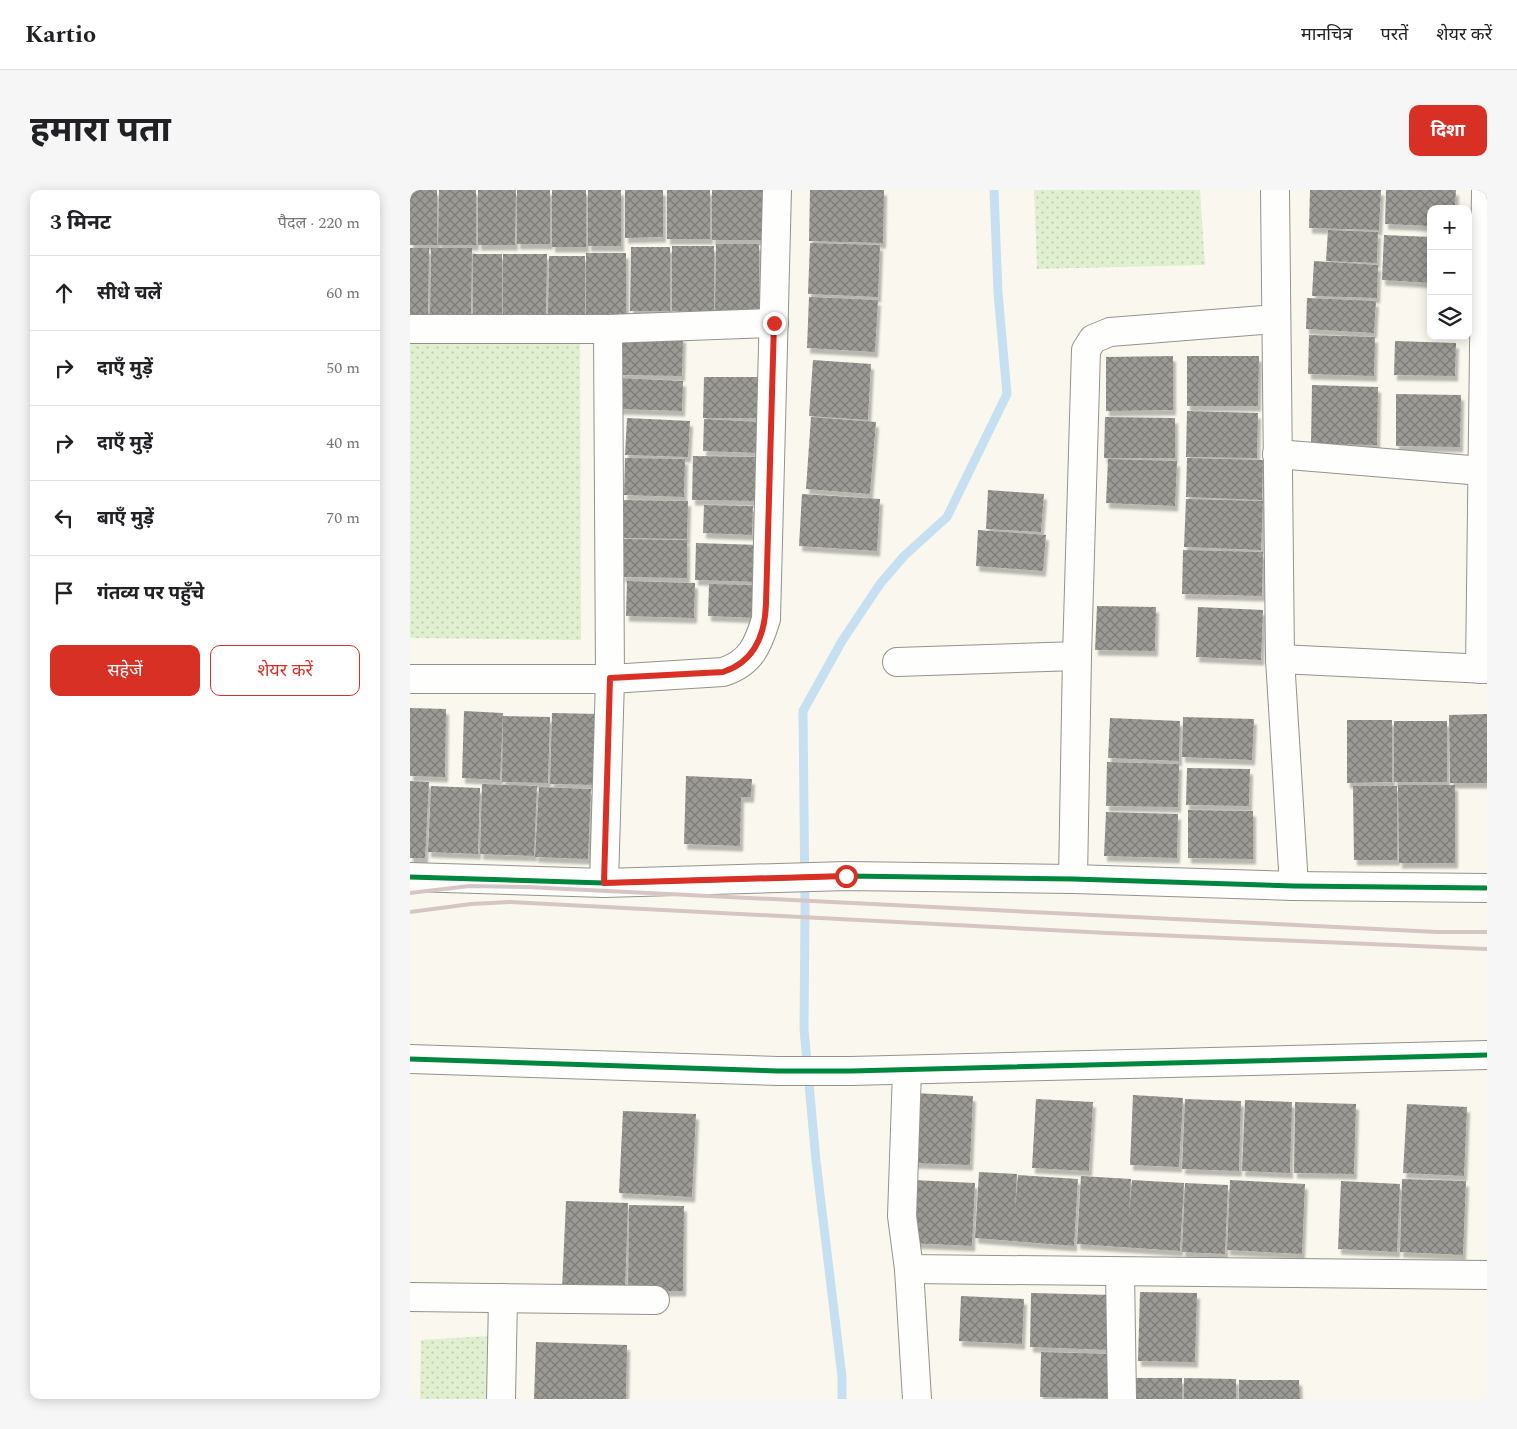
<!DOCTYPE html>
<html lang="hi">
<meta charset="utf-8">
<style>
:root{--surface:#fff;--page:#f6f6f6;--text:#202124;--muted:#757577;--line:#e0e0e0;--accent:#d93025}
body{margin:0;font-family:Spectral,"Noto Sans Devanagari",serif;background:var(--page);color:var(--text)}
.controls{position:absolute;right:15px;top:15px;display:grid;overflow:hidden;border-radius:10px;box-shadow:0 2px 12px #0003}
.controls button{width:45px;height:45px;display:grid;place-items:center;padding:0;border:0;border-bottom:1px solid var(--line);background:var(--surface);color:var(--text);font:25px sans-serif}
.stop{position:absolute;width:15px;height:15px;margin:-11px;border:4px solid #d93025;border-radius:50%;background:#fff}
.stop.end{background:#d93025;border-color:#fff;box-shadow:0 1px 5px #0008}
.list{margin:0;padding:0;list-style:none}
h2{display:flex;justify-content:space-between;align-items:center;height:65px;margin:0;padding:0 20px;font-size:21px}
h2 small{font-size:16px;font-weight:400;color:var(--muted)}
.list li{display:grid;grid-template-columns:32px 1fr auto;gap:15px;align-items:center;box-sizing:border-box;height:75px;padding:0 20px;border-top:1px solid var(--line)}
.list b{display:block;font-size:19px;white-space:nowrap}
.list em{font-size:16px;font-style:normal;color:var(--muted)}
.actions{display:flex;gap:10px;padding:15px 20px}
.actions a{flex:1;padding:11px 0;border:1px solid var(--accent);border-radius:10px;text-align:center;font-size:18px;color:var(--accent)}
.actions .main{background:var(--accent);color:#fff}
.icon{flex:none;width:28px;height:28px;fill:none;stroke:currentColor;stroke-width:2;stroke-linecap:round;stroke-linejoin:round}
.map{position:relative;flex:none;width:1077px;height:1209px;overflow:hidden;border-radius:10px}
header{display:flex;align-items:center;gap:30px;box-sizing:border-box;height:70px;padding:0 25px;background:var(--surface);border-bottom:1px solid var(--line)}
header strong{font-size:24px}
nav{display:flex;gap:28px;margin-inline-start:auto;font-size:18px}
.intro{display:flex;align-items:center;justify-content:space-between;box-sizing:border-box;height:120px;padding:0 30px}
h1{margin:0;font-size:35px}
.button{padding:12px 22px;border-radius:10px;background:var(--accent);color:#fff;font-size:18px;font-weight:700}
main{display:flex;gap:30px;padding:0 30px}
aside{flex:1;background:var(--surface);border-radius:10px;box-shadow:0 2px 12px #0003}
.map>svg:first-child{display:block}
.park{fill:url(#park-dots)}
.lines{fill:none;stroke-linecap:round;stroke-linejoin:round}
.stream{stroke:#c6e0f2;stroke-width:9}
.building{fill:url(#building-cross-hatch);filter:url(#shadow)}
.minor-casing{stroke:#93928d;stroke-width:30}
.minor{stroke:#fefefc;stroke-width:28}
.rail{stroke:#d5c5c4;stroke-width:4}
.cycleway-casing{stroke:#fff;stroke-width:8}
.cycleway{stroke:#00873e;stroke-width:5}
.route{stroke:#d93025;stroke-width:6}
</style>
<header>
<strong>Kartio</strong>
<nav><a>मानचित्र</a><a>परतें</a><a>शेयर करें</a></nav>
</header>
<div class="intro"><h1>हमारा पता</h1><a class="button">दिशा</a></div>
<main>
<aside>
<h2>3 मिनट<small>पैदल · 220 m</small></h2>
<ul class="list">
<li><svg class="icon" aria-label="ahead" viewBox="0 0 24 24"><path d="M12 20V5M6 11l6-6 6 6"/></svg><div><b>सीधे चलें</b></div><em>60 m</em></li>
<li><svg class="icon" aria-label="right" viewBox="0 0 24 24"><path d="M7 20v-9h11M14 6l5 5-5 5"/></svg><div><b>दाएँ मुड़ें</b></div><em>50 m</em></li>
<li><svg class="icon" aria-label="right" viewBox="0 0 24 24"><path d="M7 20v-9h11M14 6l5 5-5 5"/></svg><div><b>दाएँ मुड़ें</b></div><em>40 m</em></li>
<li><svg class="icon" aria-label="left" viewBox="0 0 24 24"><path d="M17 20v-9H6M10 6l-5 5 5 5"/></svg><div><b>बाएँ मुड़ें</b></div><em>70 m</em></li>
<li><svg class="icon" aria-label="arrive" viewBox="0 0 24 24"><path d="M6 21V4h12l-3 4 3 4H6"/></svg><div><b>गंतव्य पर पहुँचे</b></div></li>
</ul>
<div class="actions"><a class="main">सहेजें</a><a>शेयर करें</a></div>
</aside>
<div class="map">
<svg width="1077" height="1209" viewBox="0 0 1077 1209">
<defs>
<pattern id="park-dots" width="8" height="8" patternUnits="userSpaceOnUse" patternTransform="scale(1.25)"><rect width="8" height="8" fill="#e0efcf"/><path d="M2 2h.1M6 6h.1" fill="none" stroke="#bfccb0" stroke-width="1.8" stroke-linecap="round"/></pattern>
<pattern id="building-cross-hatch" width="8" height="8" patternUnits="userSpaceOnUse" patternTransform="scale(1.25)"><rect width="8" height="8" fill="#9c9a95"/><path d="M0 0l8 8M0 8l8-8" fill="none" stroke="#7d7c78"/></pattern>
<filter id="shadow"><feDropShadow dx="3" dy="5.5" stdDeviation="1" flood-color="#0004"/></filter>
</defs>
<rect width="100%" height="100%" fill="#faf8ee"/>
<g class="park">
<path d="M 624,0 L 790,0 L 795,75 L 627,79 Z"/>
<path d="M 0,153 L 170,153 L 171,450 L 0,448 Z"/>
<path d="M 78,1146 L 77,1209 L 10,1209 L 11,1150 Z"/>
</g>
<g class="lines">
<path class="stream" d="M 432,1209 L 432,1187 L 406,971 L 394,839 L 395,718 L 393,521 L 432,451 L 470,394 L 494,366 L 537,327 L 597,204 L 588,103 L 584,0"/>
</g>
<g class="building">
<rect x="0" y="0" width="27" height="55"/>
<path d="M 29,0 L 66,0 L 66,55 L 28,55 Z"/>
<path d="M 68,0 L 106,0 L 105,55 L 68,55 Z"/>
<rect x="107" y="0" width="33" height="54"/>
<rect x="142" y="0" width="34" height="57"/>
<rect x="178" y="0" width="33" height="56"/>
<path d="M 215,0 L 253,0 L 253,47 L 215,48 Z"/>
<rect x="257" y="0" width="43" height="49"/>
<rect x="302" y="0" width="50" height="50"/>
<path d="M 400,0 L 474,0 L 473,53 L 399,51 Z"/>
<path d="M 900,0 L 971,0 L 969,40 L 899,38 Z"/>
<path d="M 976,0 L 1046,0 L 1045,19 L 1021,19 L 1021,36 L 975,34 Z"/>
<path d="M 918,40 L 968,42 L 967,73 L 916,71 Z"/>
<path d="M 974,45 L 1021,47 L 1021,93 L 972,90 Z"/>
<path d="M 400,53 L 470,55 L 468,107 L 398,104 Z"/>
<path d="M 306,54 L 349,54 L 349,121 L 305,121 Z"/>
<rect x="262" y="56" width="42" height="65"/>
<path d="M 221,57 L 260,57 L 260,121 L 220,121 Z"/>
<path d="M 0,58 L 19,58 L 18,126 L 0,126 Z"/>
<path d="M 21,58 L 62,58 L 61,125 L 20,125 Z"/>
<rect x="176" y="63" width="40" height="62"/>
<rect x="63" y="64" width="29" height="61"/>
<path d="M 93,64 L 137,64 L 136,126 L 93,126 Z"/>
<path d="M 139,66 L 175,66 L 175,125 L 138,125 Z"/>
<path d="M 904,71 L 968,75 L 967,108 L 902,106 Z"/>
<path d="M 399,107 L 468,110 L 465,162 L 397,158 Z"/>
<path d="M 897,108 L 966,111 L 964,143 L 896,139 Z"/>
<path d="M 212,145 L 273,147 L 272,186 L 210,185 Z"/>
<path d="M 899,145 L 965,147 L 964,186 L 898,184 Z"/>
<path d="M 985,151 L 1046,153 L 1045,186 L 984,185 Z"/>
<path d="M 763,166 L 763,220 L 696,221 L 696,167 Z"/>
<path d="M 777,166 L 849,166 L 848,216 L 777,216 Z"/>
<path d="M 403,170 L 461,174 L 458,230 L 399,226 Z"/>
<path d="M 294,187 L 350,187 L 350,228 L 293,228 Z"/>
<path d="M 208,188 L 273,191 L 272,221 L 207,219 Z"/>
<path d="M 902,195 L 968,197 L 967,255 L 901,254 Z"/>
<path d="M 986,204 L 1051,205 L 1050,257 L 986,256 Z"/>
<path d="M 777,221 L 848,223 L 847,268 L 776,267 Z"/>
<path d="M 401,227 L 466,232 L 460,304 L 396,299 Z"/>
<path d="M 695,227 L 765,228 L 765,268 L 694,268 Z"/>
<path d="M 217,228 L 280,231 L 278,267 L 215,265 Z"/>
<path d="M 294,229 L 350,232 L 349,263 L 293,261 Z"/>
<path d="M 283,266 L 351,267 L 350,311 L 282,310 Z"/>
<path d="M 215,268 L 275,269 L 274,307 L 214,305 Z"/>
<path d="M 777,268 L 853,270 L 852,310 L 776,307 Z"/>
<path d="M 698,269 L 767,271 L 765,316 L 696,313 Z"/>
<path d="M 578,300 L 634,304 L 631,342 L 576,339 Z"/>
<path d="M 392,304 L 470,309 L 467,361 L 389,356 Z"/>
<path d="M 776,309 L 853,311 L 851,360 L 774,357 Z"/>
<path d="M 213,310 L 278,311 L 277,349 L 212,348 Z"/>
<path d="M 294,315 L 343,316 L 342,345 L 293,343 Z"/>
<path d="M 568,340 L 636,345 L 633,381 L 566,376 Z"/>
<path d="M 213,349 L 277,350 L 277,388 L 212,387 Z"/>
<path d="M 286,353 L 350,355 L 349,392 L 285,390 Z"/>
<path d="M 773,360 L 853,362 L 852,406 L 772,404 Z"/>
<path d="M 217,391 L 285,393 L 284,428 L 216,426 Z"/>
<path d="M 299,394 L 348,395 L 347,428 L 298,426 Z"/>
<path d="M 687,416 L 746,417 L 745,461 L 685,460 Z"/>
<path d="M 788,417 L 853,420 L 851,470 L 786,467 Z"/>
<path d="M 0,518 L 36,519 L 35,587 L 0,586 Z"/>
<path d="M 54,521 L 93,523 L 90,590 L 52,588 Z"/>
<path d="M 142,523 L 190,524 L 188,595 L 140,594 Z"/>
<path d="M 1077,524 L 1077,593 L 1040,593 L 1039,525 Z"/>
<path d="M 93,526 L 140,527 L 138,593 L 92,592 Z"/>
<path d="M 773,527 L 844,529 L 842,570 L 772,567 Z"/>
<path d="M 700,528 L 770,531 L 769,571 L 698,568 Z"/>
<path d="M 937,530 L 982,530 L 982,592 L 937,593 Z"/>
<rect x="984" y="531" width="53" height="61"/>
<path d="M 697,572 L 769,574 L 768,617 L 696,616 Z"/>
<path d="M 777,578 L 840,579 L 839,616 L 776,615 Z"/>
<path d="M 276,586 L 342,589 L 341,607 L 331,607 L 330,656 L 274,654 Z"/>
<path d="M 0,591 L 19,592 L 15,668 L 0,668 Z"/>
<path d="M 72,594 L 127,596 L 124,666 L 70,664 Z"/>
<path d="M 988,595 L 1045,595 L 1045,673 L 989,673 Z"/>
<path d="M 21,596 L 70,598 L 68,664 L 18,662 Z"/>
<path d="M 943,596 L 987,596 L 987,670 L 944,670 Z"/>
<path d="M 129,597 L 181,599 L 178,669 L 125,667 Z"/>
<path d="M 778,620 L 843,621 L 843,669 L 778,668 Z"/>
<path d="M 696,622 L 768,624 L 767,668 L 694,666 Z"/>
<path d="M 504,903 L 563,906 L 560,975 L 501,973 Z"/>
<path d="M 723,905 L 773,908 L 769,977 L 720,975 Z"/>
<path d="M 626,909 L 683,912 L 679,981 L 622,978 Z"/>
<path d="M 775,909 L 831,911 L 829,981 L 772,979 Z"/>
<path d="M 835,910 L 882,912 L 880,983 L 832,981 Z"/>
<path d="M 885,912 L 946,914 L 944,984 L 884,983 Z"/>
<path d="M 997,914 L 1057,917 L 1054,986 L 993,983 Z"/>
<path d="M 213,921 L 286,924 L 282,1007 L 209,1003 Z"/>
<path d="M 569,982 L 607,984 L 605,1020 L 608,985 L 668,989 L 664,1056 L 565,1048 Z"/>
<path d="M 671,986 L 721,989 L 719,1025 L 722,990 L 774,993 L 770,1061 L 667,1054 Z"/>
<path d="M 992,989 L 1056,991 L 1053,1065 L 990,1062 Z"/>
<path d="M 503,990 L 565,993 L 562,1056 L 500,1053 Z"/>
<path d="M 820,990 L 895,994 L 892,1064 L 817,1060 Z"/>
<path d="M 931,991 L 990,994 L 987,1062 L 928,1059 Z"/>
<path d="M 775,993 L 818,995 L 815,1064 L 772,1062 Z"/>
<path d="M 156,1011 L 218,1013 L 215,1102 L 152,1100 Z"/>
<path d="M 219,1015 L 274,1016 L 273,1101 L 218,1101 Z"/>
<path d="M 730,1102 L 787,1103 L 785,1172 L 728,1171 Z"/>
<path d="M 621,1103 L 703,1105 L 701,1160 L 620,1157 Z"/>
<path d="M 551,1106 L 614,1109 L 612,1154 L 549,1151 Z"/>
<path d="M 126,1152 L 217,1155 L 216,1209 L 124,1209 Z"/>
<path d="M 631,1162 L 703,1164 L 702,1209 L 630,1207 Z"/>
<rect x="721" y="1188" width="51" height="21"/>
<path d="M 774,1188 L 826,1189 L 826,1209 L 774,1209 Z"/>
<path d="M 829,1190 L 889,1190 L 890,1209 L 829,1209 Z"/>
</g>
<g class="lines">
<defs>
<g id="minor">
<path d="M 865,0 L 870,469 L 884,696"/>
<path d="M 0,139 L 198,139 L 364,133"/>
<path d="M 867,264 L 1072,281"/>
<path d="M 870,469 L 1077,479"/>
<path d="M 487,472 L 667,466"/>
<path d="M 1070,479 L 1076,0"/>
<path d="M 0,489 L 200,489 L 313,482 C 341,473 348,455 356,429 L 367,0"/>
<path d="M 0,687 L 194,693 L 436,686 L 663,689 L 884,696 L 1077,698"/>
<path d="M 663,689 L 667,466 L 676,160 L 683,149 L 700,142 L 866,129"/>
<path d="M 194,693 L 200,489 L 198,139"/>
<path d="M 0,869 L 368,881 L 441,881 L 1077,865"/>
<path d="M 497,881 L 492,1026 L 499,1079 L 507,1209"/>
<path d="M 499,1079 L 1077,1085"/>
<path d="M 710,1082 L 712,1209"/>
<path d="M 0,1107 L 245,1110"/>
<path d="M 91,1209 L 93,1108"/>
</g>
</defs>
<use href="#minor" class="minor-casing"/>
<use href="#minor" class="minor"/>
<g class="rail">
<path d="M 0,703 L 59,696 L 117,697 L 1027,742 L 1077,742"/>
<path d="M 0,722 L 61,714 L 100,712 L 698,743 L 1077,759"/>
</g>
<defs>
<g id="cycleway">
<path d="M 0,687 L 194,693 L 436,686 L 663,689 L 884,696 L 1077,698"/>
<path d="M 0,869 L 368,881 L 441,881 L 1077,865"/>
</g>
</defs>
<use href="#cycleway" class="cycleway-casing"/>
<use href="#cycleway" class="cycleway"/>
</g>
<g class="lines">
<path class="route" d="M 364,133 L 356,414 C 355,445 344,472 313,482 L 200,488 L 194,693 L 436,686"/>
</g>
</svg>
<div class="controls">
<button>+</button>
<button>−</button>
<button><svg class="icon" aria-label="layers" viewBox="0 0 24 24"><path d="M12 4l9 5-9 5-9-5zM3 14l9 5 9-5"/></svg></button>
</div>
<div class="stop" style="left:436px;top:686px"></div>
<div class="stop end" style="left:364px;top:133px"></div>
</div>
</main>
